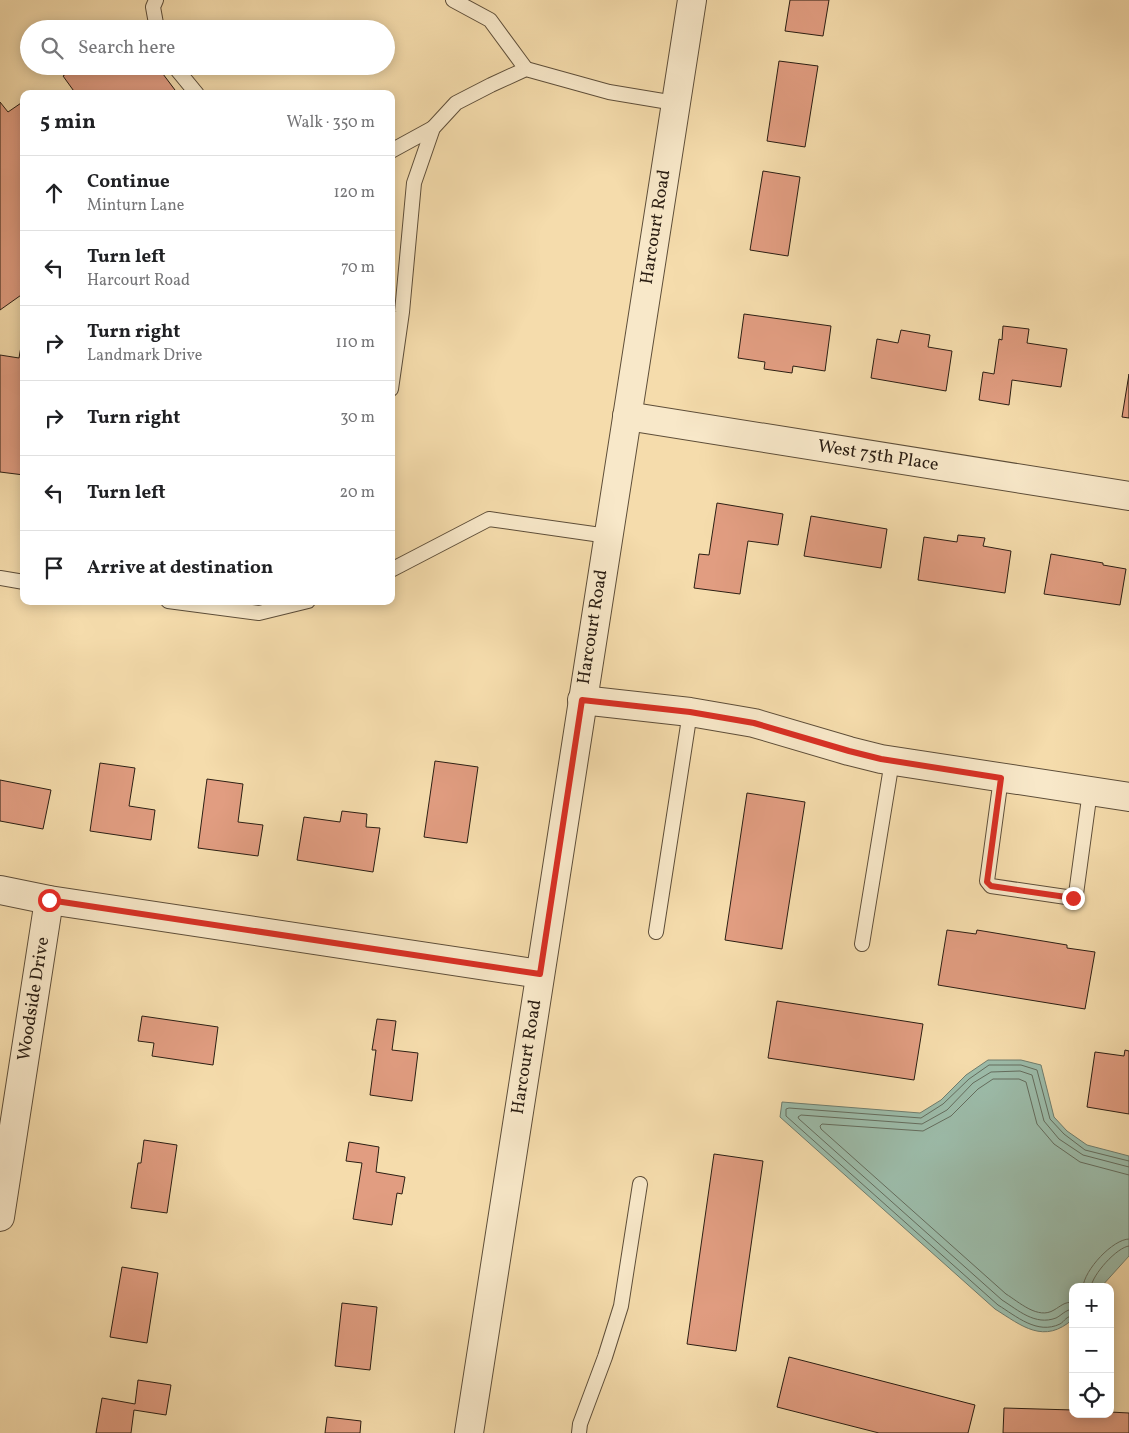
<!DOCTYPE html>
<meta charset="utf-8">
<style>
:root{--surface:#fff;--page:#f2f2f2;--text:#202124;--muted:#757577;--line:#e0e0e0}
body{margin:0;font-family:Vollkorn,serif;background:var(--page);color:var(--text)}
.controls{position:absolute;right:15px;bottom:15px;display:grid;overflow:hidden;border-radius:10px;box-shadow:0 2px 12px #0003}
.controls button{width:45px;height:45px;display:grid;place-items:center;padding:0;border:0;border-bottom:1px solid var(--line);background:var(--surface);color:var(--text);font:25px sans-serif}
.stop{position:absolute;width:15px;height:15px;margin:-11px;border:4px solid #d93025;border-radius:50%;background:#fff}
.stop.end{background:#d93025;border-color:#fff;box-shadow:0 1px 5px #0008}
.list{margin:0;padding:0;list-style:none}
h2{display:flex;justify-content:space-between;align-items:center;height:65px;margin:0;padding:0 20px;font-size:21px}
h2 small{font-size:16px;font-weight:400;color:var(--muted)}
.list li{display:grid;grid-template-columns:32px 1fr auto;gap:15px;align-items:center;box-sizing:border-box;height:75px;padding:0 20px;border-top:1px solid var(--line)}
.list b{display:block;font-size:19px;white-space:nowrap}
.list p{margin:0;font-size:16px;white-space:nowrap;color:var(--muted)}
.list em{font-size:16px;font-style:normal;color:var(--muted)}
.icon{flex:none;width:28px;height:28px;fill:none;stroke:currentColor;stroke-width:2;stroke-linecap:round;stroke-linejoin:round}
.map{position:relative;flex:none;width:1129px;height:1433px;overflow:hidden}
.search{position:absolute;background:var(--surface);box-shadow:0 2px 12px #0003;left:20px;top:20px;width:375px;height:55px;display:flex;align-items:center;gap:12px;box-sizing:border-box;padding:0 18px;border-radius:28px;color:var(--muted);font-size:19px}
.panel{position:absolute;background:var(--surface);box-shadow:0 2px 12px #0003;left:20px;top:90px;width:375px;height:515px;border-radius:10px}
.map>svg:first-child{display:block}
.water{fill:#9cbcaa;stroke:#6f7d6e}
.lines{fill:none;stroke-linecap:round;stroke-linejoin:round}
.shore{stroke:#646d5e;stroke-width:1}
.building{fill:#e19d81;stroke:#2b1e13}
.service-casing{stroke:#5e4e39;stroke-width:16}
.minor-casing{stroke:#5e4e39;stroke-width:30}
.tertiary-casing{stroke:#5e4e39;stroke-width:30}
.service{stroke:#f8e8c9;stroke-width:14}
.minor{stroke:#f8e8c9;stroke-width:28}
.tertiary{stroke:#f8e8c9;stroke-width:28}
.route{stroke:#d93025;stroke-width:6}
.labels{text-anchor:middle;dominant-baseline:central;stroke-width:4;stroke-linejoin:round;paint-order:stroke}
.street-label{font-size:18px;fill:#2b1e13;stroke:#f8e8c9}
</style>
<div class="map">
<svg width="1129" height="1433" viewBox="0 0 1129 1433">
<rect width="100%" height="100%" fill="#f5dcac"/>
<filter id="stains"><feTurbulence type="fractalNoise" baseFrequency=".004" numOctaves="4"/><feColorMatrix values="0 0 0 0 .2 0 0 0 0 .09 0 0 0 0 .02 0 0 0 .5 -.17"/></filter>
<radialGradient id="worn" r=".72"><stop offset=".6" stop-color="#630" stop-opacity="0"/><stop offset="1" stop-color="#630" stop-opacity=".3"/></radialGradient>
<path class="water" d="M 988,1060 L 1021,1060 L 1041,1065 L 1054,1117 L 1067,1131 L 1087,1145 L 1129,1156 L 1129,1256 L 1101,1287 L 1073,1287 L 1073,1319 C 1044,1345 1022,1326 995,1309 L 780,1117 L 782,1102 L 920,1113 L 941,1100 L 966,1075 Z"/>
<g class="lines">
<g class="shore">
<path d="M 1083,1287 C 1084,1270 1113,1239 1129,1239"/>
<path d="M 1091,1287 C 1092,1275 1117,1247 1129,1246"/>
<path d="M 1073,1302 C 1064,1302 1061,1306 1054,1310 C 1038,1320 1019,1302 1006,1294 L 821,1129 L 820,1126 L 822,1124 L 923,1131 L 951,1116 L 978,1089 L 993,1079 L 1019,1079 L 1026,1082 L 1037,1124 L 1054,1144 L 1080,1162 L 1129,1175"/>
<path d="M 1073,1309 C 1065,1310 1062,1315 1056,1318 C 1035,1326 1018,1310 1002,1300 L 799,1119 L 798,1117 L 801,1115 L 922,1124 L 947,1110 L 973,1083 L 991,1072 L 1020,1071 L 1032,1075 L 1044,1121 L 1059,1139 L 1083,1155 L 1129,1167"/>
<path d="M 1073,1316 C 1066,1316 1065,1321 1060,1324 C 1037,1335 1016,1316 998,1305 L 786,1116 L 786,1109 L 789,1108 L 921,1118 L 943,1104 L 969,1079 L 989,1065 L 1021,1065 L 1037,1070 L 1050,1119 L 1064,1134 L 1085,1150 L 1129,1161"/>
</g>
</g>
<g class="building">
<path d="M 790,0 L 829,0 L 823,36 L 785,31 Z"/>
<path d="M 779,61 L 818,66 L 805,147 L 767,141 Z"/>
<path d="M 77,66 L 157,66 L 178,94 L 76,94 L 63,76 Z"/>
<path d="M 24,101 L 24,293 L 0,310 L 0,102 L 8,112 Z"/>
<path d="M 763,171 L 800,177 L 788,256 L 750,250 Z"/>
<path d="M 744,314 L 831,326 L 825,371 L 793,366 L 792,373 L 764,369 L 765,362 L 738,358 Z"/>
<path d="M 1003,326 L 1029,329 L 1027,343 L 1067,349 L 1061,387 L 1012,380 L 1009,405 L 979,400 L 983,372 L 994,374 L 999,339 L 1002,340 Z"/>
<path d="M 24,329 L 24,475 L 0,472 L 0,355 L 19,358 Z"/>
<path d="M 901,330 L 930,335 L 928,347 L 952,351 L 946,391 L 871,378 L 877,339 L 898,343 Z"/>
<path d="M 1129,374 L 1129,418 L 1122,417 Z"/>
<path d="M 717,503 L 783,514 L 778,545 L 748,541 L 740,594 L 694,588 L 699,554 L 709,555 Z"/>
<path d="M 811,516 L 887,529 L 881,568 L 804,556 Z"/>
<path d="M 958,535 L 985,538 L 983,546 L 1011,551 L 1005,593 L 918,580 L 924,537 L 957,542 Z"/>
<path d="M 1051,554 L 1103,563 L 1103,565 L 1126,569 L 1120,605 L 1044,594 Z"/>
<path d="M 435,761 L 478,767 L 467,843 L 424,837 Z"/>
<path d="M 100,763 L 135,768 L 129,806 L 155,810 L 151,840 L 90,831 Z"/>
<path d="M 207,779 L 243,784 L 238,822 L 263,825 L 258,856 L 198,848 Z"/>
<path d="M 0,780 L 51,790 L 43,829 L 0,821 Z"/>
<path d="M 747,793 L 805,802 L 782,949 L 725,940 Z"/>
<path d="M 342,811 L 367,814 L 366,827 L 380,828 L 373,872 L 297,860 L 304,817 L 340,822 Z"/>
<path d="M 947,930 L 976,934 L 977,930 L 1067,945 L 1067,948 L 1095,952 L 1085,1009 L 938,985 Z"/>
<path d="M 777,1001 L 923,1024 L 914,1080 L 768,1058 Z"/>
<path d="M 142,1016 L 218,1027 L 213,1065 L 152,1056 L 154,1043 L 138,1041 Z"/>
<path d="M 377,1019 L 396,1021 L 392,1050 L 418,1053 L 412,1101 L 370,1095 L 376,1050 L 372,1050 Z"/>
<path d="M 1125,1050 L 1129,1051 L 1129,1114 L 1087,1107 L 1095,1052 L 1124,1056 Z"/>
<path d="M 144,1140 L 177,1145 L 167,1213 L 131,1208 L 138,1163 L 141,1163 Z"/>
<path d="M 349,1142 L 379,1147 L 376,1172 L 405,1177 L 402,1194 L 397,1193 L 392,1225 L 353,1219 L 362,1163 L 346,1161 Z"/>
<path d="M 714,1154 L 763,1161 L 736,1351 L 687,1344 Z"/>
<path d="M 122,1267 L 158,1273 L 147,1343 L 110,1337 Z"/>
<path d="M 342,1303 L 377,1307 L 370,1370 L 335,1366 Z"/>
<path d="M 789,1357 L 975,1405 L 968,1433 L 879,1433 L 777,1407 Z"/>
<path d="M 138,1380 L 171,1385 L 166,1415 L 134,1410 L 131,1433 L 96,1433 L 102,1398 L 135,1404 Z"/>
<path d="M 1004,1408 L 1073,1410 L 1073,1414 L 1110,1414 L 1110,1412 L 1129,1413 L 1129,1433 L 1003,1433 Z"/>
<path d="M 327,1417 L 361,1421 L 360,1433 L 325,1433 Z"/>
</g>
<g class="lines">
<defs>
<g id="service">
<path d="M 156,0 L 153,7 L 157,29"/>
<path d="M 453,0 L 490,20 L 526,69"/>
<path d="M 174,66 L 197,94"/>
<path d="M 391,151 L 433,128"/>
<path d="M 391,389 L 402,312 L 414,183 L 433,128 L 456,103 L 491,85 L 526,69 L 609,92 L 675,103"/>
<path d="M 391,570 L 489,519 L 608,536"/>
<path d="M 0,578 L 24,582"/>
<path d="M 168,601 L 259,613 L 308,601"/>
<path d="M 1001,778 L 987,881 L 991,886 L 1073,898 L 1076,894 L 1090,791"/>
<path d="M 656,932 L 690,712"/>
<path d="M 862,944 L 892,761"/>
<path d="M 579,1433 L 580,1424 L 605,1357 L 621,1306 L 640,1184"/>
</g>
<g id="minor">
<path d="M 627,416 L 1129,496"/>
<path d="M 582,700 L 690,712 L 754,723 L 849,751 L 881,759 L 1129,797"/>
<path d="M 0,890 L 49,900 L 540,974"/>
<path d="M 0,1217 L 49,900"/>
</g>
<path id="tertiary" d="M 469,1433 L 692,0"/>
</defs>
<use href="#service" class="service-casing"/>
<use href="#minor" class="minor-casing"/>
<use href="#tertiary" class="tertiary-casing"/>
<use href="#service" class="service"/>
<use href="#minor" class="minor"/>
<use href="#tertiary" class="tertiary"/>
</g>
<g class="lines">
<path class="route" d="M 49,900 L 540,974 L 582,700 L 690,712 L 754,723 L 849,751 L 881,759 L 1001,778 L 987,882 L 991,886 L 1073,898"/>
</g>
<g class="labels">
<g class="street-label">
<text transform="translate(656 227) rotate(-81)">Harcourt Road</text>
<text transform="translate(878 456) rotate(9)">West 75th Place</text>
<text transform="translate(593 627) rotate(-81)">Harcourt Road</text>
<text transform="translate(34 999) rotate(-81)">Woodside Drive</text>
<text transform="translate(527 1057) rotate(-81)">Harcourt Road</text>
</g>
</g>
<rect width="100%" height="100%" filter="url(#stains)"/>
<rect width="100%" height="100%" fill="url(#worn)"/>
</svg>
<div class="controls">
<button>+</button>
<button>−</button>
<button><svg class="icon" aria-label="locate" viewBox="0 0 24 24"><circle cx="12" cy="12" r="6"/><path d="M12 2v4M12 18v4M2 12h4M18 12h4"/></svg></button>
</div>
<div class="stop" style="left:49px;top:900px"></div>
<div class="stop end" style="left:1073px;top:898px"></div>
<div class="search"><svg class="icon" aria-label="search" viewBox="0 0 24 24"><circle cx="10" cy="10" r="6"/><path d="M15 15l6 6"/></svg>Search here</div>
<section class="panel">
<h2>5 min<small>Walk · 350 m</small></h2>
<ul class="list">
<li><svg class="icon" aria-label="ahead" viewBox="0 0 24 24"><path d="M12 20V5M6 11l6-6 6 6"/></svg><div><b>Continue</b><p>Minturn Lane</p></div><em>120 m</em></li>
<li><svg class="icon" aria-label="left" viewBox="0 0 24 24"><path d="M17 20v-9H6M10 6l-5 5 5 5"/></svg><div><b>Turn left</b><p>Harcourt Road</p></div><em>70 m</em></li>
<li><svg class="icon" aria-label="right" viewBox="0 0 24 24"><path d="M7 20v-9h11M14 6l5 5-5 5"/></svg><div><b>Turn right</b><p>Landmark Drive</p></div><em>110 m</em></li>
<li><svg class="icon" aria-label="right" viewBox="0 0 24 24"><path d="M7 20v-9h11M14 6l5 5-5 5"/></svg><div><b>Turn right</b></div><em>30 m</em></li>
<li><svg class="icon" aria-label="left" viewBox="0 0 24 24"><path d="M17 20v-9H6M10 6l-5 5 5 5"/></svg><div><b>Turn left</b></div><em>20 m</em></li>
<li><svg class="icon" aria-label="arrive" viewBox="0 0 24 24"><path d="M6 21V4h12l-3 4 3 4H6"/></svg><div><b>Arrive at destination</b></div></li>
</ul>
</section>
</div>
